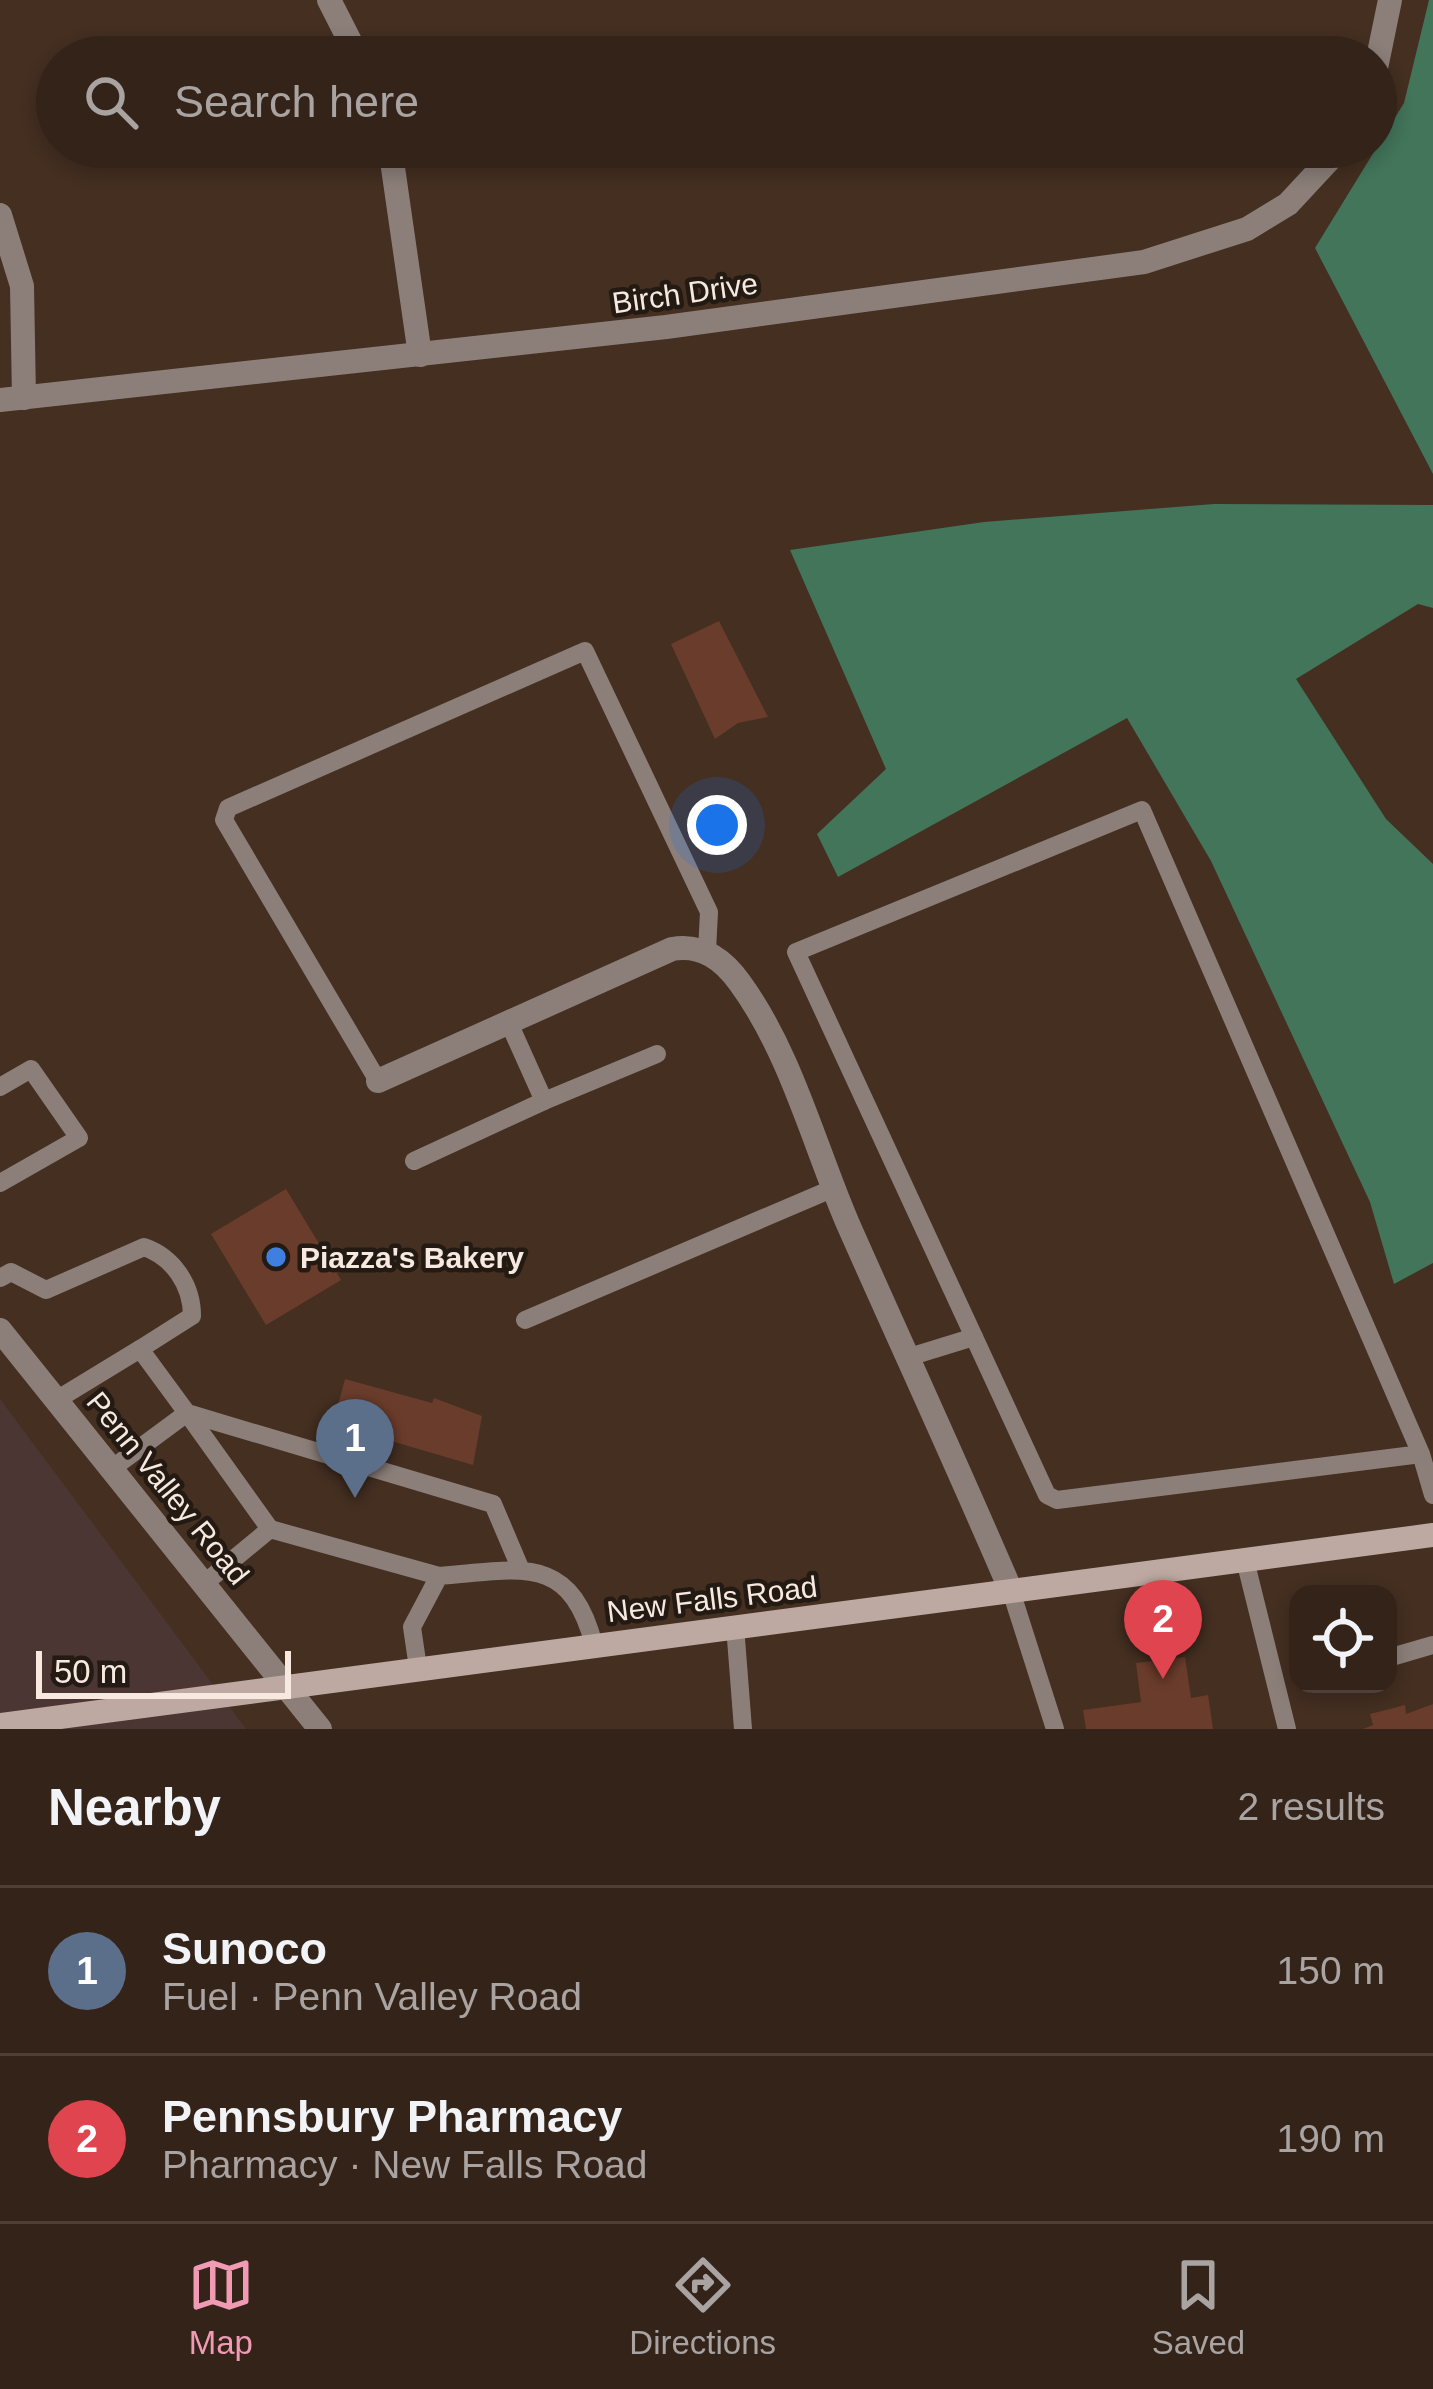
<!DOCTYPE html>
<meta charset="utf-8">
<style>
:root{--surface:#332319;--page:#3e2f26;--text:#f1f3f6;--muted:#a9a4a2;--line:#4e4038;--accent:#f19ab4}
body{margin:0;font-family:Helvetica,sans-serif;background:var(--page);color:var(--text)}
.controls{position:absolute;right:36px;bottom:36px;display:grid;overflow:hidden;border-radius:24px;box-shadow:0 6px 18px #0003}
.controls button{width:108px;height:108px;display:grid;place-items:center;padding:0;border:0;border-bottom:3px solid var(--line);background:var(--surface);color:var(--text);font:60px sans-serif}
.scale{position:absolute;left:36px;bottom:30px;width:255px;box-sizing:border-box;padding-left:12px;border:6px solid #f7e9e0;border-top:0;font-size:33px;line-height:42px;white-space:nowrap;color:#f7e9e0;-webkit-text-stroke:9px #231a14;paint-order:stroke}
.you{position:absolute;left:717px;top:825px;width:42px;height:42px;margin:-30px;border:9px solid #fff;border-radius:50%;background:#1a73e8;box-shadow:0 0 0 18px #1a73e833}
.badge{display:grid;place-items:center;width:78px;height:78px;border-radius:50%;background:var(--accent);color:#fff;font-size:39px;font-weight:700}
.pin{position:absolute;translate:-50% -99px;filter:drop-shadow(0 3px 6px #0008)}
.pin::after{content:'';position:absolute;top:63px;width:42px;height:36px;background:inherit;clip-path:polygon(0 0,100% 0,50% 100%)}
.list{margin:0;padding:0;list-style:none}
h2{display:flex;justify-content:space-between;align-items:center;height:156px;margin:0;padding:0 48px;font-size:51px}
h2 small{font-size:39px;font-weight:400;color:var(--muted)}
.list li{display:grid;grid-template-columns:78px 1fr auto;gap:36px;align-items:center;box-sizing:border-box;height:168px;padding:0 48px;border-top:3px solid var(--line)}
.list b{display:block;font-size:45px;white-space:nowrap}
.list p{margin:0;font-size:39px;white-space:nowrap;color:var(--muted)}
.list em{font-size:39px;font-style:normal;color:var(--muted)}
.icon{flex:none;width:66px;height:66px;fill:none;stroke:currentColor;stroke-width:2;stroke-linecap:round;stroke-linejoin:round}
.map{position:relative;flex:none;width:1433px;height:1729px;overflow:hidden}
.search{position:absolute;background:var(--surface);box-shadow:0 6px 18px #0003;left:36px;right:36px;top:36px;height:132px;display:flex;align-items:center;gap:30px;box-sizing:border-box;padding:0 42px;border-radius:66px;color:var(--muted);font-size:45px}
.sheet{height:492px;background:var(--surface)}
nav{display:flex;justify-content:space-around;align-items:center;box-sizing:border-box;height:168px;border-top:3px solid var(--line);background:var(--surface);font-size:33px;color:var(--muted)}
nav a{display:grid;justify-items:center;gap:6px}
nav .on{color:var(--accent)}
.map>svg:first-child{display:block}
.commercial{fill:#4b3633}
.forest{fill:#42755a}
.building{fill:#6a3c2b}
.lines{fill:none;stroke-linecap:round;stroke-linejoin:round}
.service{stroke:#8c7f7a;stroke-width:18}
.minor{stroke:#8c7f7a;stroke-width:24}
.tertiary{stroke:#8c7f7a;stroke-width:24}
.secondary{stroke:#bda9a1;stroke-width:24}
.shop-dot{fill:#3f7fe0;stroke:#231a14;stroke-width:4.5}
.labels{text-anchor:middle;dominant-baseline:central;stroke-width:9;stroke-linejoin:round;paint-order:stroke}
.street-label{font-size:30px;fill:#f7e9e0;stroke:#231a14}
.poi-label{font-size:30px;font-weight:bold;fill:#f7e9e0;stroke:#231a14;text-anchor:start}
</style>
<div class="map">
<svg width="1433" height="1729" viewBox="0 0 1433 1729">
<rect width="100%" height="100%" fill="#442f21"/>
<path class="commercial" d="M 0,1399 L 246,1729 L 0,1729 Z"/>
<g class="forest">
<path d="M 1429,0 L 1433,0 L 1433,474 L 1315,248 L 1404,103 Z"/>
<path d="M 1214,504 L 1433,505 L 1433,608 L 1418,604 L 1296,679 L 1386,819 L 1433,864 L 1433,1263 L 1394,1284 L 1370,1202 L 1211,861 L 1127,718 L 838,877 L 817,834 L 886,769 L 790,550 L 984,522 Z"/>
</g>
<g class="building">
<path d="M 719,621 L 768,717 L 738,723 L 715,739 L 671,644 Z"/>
<path d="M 286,1189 L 341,1280 L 266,1325 L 211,1234 Z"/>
<path d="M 345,1379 L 432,1403 L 434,1398 L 482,1416 L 473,1465 L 333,1424 Z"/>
<path d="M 1185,1657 L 1191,1698 L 1208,1695 L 1213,1729 L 1086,1729 L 1083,1710 L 1141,1702 L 1136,1663 Z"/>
<path d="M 1433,1704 L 1433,1729 L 1363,1729 L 1373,1725 L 1370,1714 L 1405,1705 L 1406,1714 Z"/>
</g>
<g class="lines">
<g class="service">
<path d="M 378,1081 L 224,820 L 228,808 L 585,651 L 709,912 L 707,951"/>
<path d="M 0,1087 L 31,1069 L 79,1138 L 0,1183"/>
<path d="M 544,1101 L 657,1054"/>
<path d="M 414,1161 L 544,1101 L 509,1023"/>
<path d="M 0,1278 L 11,1272 L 46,1290 L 144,1247 C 173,1257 192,1285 192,1316 L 140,1349"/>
<path d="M 525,1320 L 834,1188"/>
<path d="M 909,1357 L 974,1337"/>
<path d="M 58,1399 L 140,1349 L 187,1413 L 493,1504 L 521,1570"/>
<path d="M 1421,1454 L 1057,1500 L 1047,1495 L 796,952 L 1142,810 L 1421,1454 L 1433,1495"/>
<path d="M 114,1467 L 187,1413 L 270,1529"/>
<path d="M 1245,1560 L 1287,1729"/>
<path d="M 206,1582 L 270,1529 L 439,1576"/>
<path d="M 1011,1591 L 1055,1729"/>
<path d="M 735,1626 L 743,1729"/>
<path d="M 1388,1658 L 1433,1645"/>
<path d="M 418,1668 L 412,1627 L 439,1576 C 519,1570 570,1552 594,1645"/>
</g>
<g class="minor">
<path d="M 329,0 L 358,57"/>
<path d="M 1376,68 L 1390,0"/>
<path d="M 390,147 L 420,355"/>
<path d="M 0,215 L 22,286 L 24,398"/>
<path d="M 0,400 L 666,327 L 1144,262 L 1247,229 L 1288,204 L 1341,147"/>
<path d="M 378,1081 L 672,949 C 702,944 723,959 740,983 C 791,1053 814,1145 848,1224 C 902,1346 958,1467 1011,1591"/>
</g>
<path class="tertiary" d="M 0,1330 L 320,1729"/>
<path class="secondary" d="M 0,1725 L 1433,1535"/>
</g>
<circle class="shop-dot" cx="276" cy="1257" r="12"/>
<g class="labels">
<g class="street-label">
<text transform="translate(685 293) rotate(-8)">Birch Drive</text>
<text transform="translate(168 1488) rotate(51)">Penn Valley Road</text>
<text transform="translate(712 1599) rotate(-7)">New Falls Road</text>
</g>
<g class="poi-label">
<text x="300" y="1257">Piazza's Bakery</text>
</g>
</g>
</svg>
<div class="controls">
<button><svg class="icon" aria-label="locate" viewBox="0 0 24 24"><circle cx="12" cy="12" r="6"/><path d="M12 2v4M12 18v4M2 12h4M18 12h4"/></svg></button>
</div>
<div class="scale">50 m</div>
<div class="you"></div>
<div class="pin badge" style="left:355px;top:1498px;background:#5c6f8a">1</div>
<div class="pin badge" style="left:1163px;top:1679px;background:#e0444e">2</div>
<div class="search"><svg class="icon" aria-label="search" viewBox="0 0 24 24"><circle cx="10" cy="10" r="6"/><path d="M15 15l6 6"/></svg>Search here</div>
</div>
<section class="sheet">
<h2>Nearby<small>2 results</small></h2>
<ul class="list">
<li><span class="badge" style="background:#5c6f8a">1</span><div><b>Sunoco</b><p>Fuel · Penn Valley Road</p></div><em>150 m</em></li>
<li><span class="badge" style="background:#e0444e">2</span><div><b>Pennsbury Pharmacy</b><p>Pharmacy · New Falls Road</p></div><em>190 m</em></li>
</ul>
</section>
<nav>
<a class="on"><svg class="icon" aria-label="map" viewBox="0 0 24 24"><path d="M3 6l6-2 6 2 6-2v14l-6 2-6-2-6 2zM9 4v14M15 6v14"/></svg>Map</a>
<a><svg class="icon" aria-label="directions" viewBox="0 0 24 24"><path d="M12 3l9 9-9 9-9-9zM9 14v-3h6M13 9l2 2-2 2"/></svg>Directions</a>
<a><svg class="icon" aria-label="saved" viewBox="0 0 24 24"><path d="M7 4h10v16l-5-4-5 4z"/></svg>Saved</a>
</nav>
